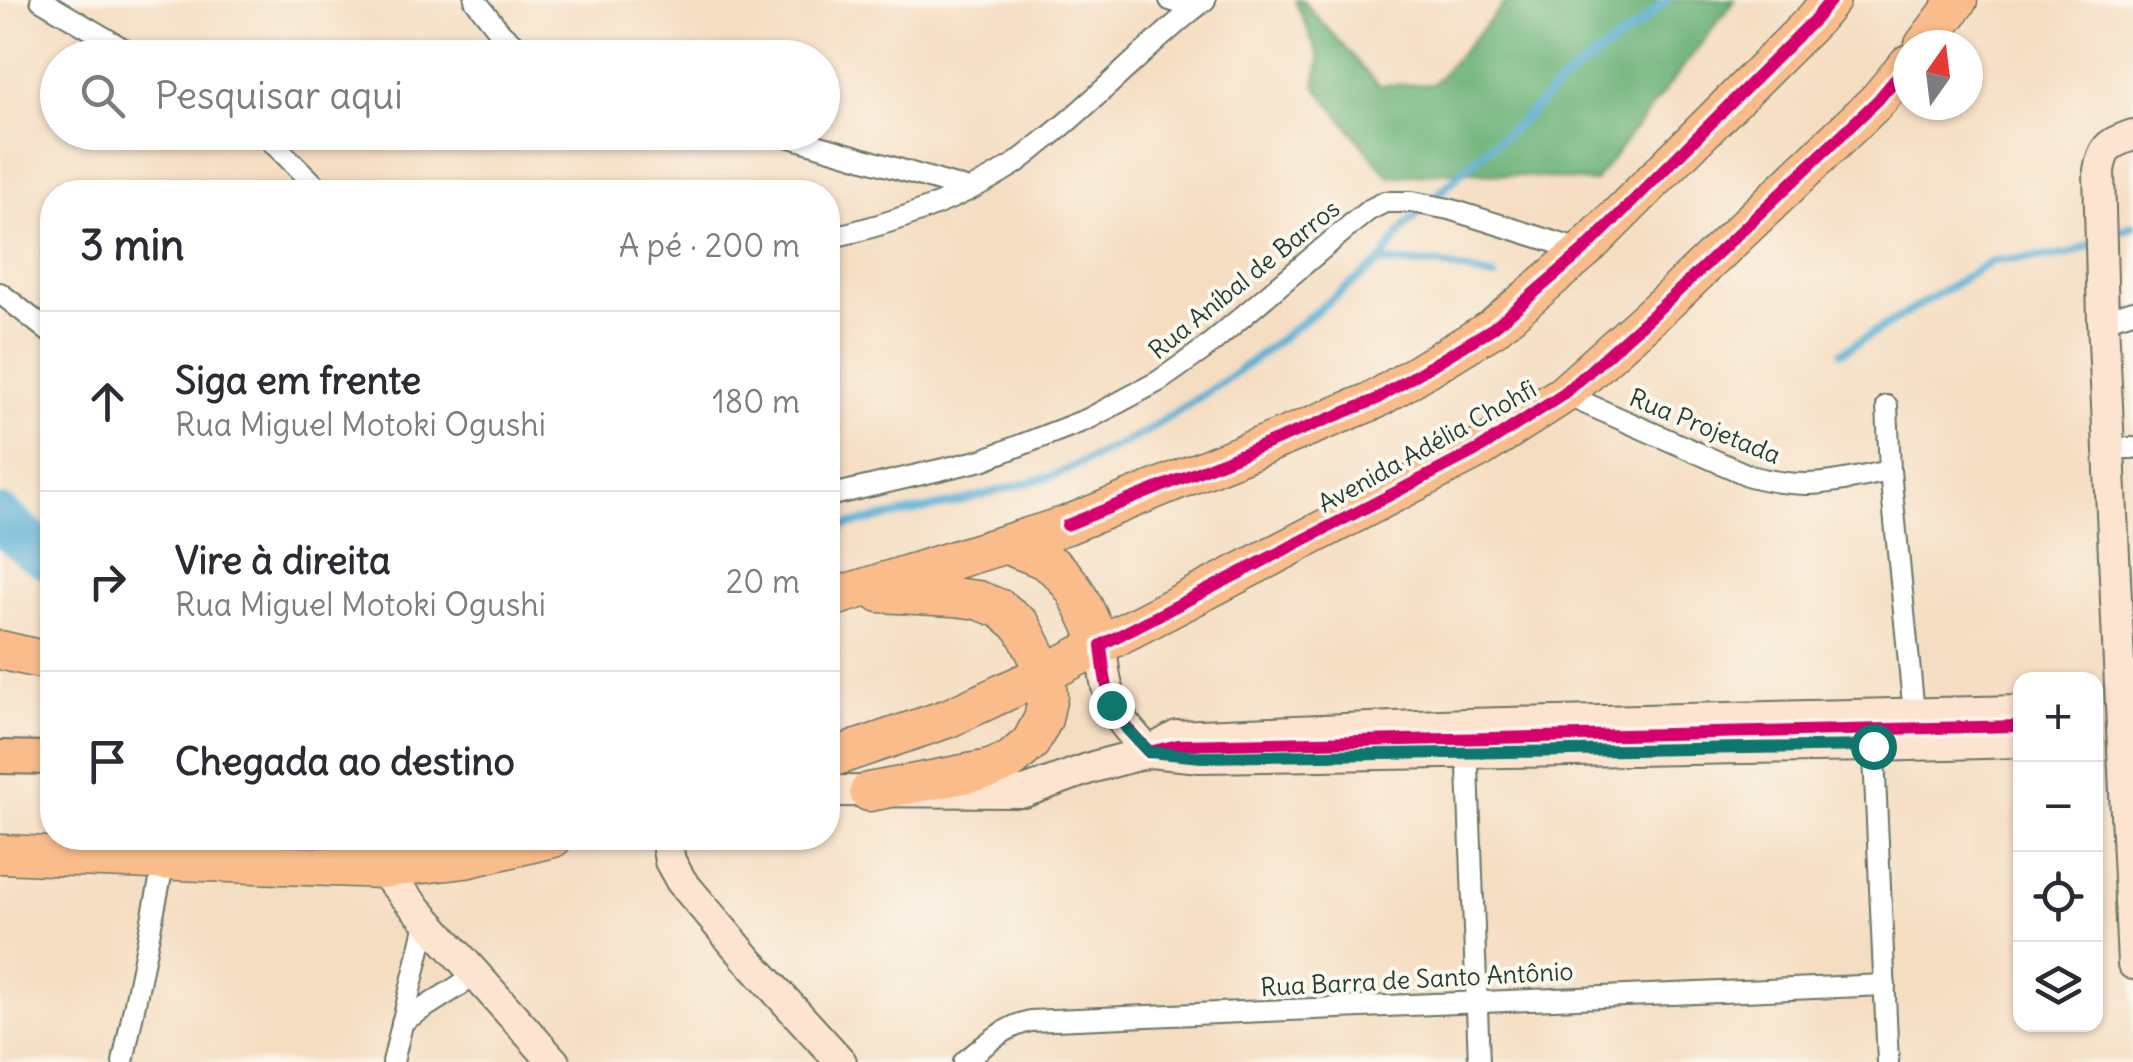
<!DOCTYPE html>
<html lang="pt">
<meta charset="utf-8">
<style>
:root{--surface:#fff;--page:#f7f7f7;--text:#2b2b33;--muted:#7c7c81;--line:#e1e1e2}
body{margin:0;font-family:Delius,sans-serif;background:var(--page);color:var(--text)}
.controls{position:absolute;right:30px;bottom:30px;display:grid;overflow:hidden;border-radius:20px;box-shadow:0 2px 8px #0004}
.controls button{width:90px;height:90px;display:grid;place-items:center;padding:0;border:0;border-bottom:2px solid var(--line);background:var(--surface);color:var(--text);font:50px sans-serif}
.compass{position:absolute;left:1893px;top:30px;width:90px;height:90px;border-radius:50%;background:var(--surface);box-shadow:0 2px 8px #0004;rotate:14deg}
.stop{position:absolute;width:30px;height:30px;margin:-22px;border:8px solid #0f766e;border-radius:50%;background:#fff}
.stop.end{background:#0f766e;border-color:#fff;box-shadow:0 2px 10px #0008}
.list{margin:0;padding:0;list-style:none}
h2{display:flex;justify-content:space-between;align-items:center;height:130px;margin:0;padding:0 40px;font-size:42px}
h2 small{font-size:32px;font-weight:400;color:var(--muted)}
.list li{display:grid;grid-template-columns:65px 1fr auto;gap:30px;align-items:center;box-sizing:border-box;height:180px;padding:0 40px;border-top:2px solid var(--line)}
.list b{display:block;font-size:38px;white-space:nowrap}
.list p{margin:0;font-size:32px;white-space:nowrap;color:var(--muted)}
.list em{font-size:32px;font-style:normal;color:var(--muted)}
.icon{flex:none;width:55px;height:55px;fill:none;stroke:currentColor;stroke-width:2;stroke-linecap:round;stroke-linejoin:round}
.map{position:relative;flex:none;width:2133px;height:1062px;overflow:hidden}
.search{position:absolute;background:var(--surface);box-shadow:0 2px 8px #0004;left:40px;top:40px;width:800px;height:110px;display:flex;align-items:center;gap:25px;box-sizing:border-box;padding:0 35px;border-radius:55px;color:var(--muted);font-size:38px}
.panel{position:absolute;background:var(--surface);box-shadow:0 2px 8px #0004;left:40px;top:180px;width:800px;height:670px;border-radius:40px}
.map>svg:first-child{display:block}
.forest{fill:#67b076;stroke:#437655;stroke-width:2.5}
.lines{fill:none;stroke-linecap:round;stroke-linejoin:round}
.stream{stroke:#57aed4;stroke-width:8}
.river{stroke:#57aed4;stroke-width:48}
.street-casing{stroke:#6a7565;stroke-width:24}
.secondary-casing{stroke:#6a7565;stroke-width:34}
.primary-casing{stroke:#6a7565;stroke-width:36}
.highway-casing{stroke:#6a7565;stroke-width:41}
.street{stroke:#fff;stroke-width:20}
.secondary{stroke:#fde4d1;stroke-width:30}
.primary{stroke:#fabc8b;stroke-width:32}
.highway{stroke:#fabc8b;stroke-width:38}
.cycleway-casing{stroke:#fbf7ec;stroke-width:19}
.cycleway{stroke:#d6006c;stroke-width:12}
.route{stroke:#0f766e;stroke-width:12}
.labels{text-anchor:middle;dominant-baseline:central;stroke-width:8;stroke-linejoin:round;paint-order:stroke}
.street-label{font-size:25px;fill:#1f3d34;stroke:#fbf7ec}
</style>
<div class="map">
<svg width="2133" height="1062" viewBox="0 0 2133 1062">
<rect width="100%" height="100%" fill="#fbf7ec"/>
<filter id="ink" filterUnits="userSpaceOnUse"><feTurbulence type="fractalNoise" baseFrequency=".01" numOctaves="2"/><feDisplacementMap in="SourceGraphic" scale="20" xChannelSelector="R" yChannelSelector="G"/><feConvolveMatrix kernelMatrix="1 2 1 2 8 2 1 2 1" color-interpolation-filters="sRGB"/></filter>
<filter id="wash" filterUnits="userSpaceOnUse"><feTurbulence type="fractalNoise" baseFrequency=".0048" numOctaves="4" result="noise"/><feDisplacementMap in="SourceGraphic" scale="40" xChannelSelector="R" yChannelSelector="G"/><feGaussianBlur stdDeviation="2.25" result="paint"/><feColorMatrix in="noise" values="0 0 0 0 0 0 0 0 0 0 0 0 0 0 0 0 0 1.4 0 .05"/><feComposite in="paint" operator="in"/></filter>
<g filter="url(#wash)">
<rect width="100%" height="100%" fill="#f5ddc1"/>
<path class="forest" d="M 1295,0 L 1302,0 L 1378,85 L 1433,84 L 1508,0 L 1735,0 L 1594,182 L 1460,171 L 1389,177 L 1315,86 L 1320,59 Z"/>
<g class="lines">
<g class="stream">
<path d="M 2110,236 L 2133,226"/>
<path d="M 1380,262 L 1438,264 L 1494,277"/>
<path d="M 1842,352 L 1992,261 L 2068,255 L 2092,244"/>
<path d="M 828,529 L 950,504 L 1058,474 L 1144,433 L 1232,376 L 1380,262 L 1406,225 L 1470,164 L 1517,125 L 1566,79 L 1643,22 L 1666,0"/>
</g>
<path class="river" d="M 0,519 L 36,549 L 52,558"/>
</g>
</g>
<g filter="url(#ink)">
<g class="lines">
<defs>
<g id="street">
<path d="M 41,0 L 139,58"/>
<path d="M 475,0 L 501,33 L 529,58"/>
<path d="M 1170,0 L 1195,8"/>
<path d="M 262,132 L 322,192"/>
<path d="M 773,132 L 969,190"/>
<path d="M 828,238 C 892,224 957,201 1013,165 C 1025,157 1037,146 1049,137 C 1103,94 1150,42 1205,0"/>
<path d="M 0,293 L 52,334"/>
<path d="M 2103,320 L 2133,311"/>
<path d="M 1564,394 L 1750,476 C 1807,491 1834,482 1890,471"/>
<path d="M 1887,406 L 1890,471 L 1915,723"/>
<path d="M 2110,448 L 2133,448"/>
<path d="M 828,496 L 982,460 L 1088,419 L 1159,381 L 1203,350 L 1354,222 L 1369,210 L 1385,202 L 1412,202 L 1449,209 L 1583,251"/>
<path d="M 1873,734 L 1888,1062"/>
<path d="M 1467,741 L 1479,1062"/>
<path d="M 402,1022 L 476,975"/>
<path d="M 123,1062 L 164,861"/>
<path d="M 393,1062 L 427,919"/>
<path d="M 964,1062 C 985,1045 1004,1027 1030,1021 L 1885,985"/>
</g>
<g id="secondary">
<path d="M 2133,135 C 2110,143 2103,146 2099,171 L 2103,320 L 2133,964"/>
<path d="M 1101,645 C 1107,701 1110,711 1149,752 L 1201,757 L 1873,746 L 2020,742"/>
<path d="M 828,791 L 1024,792 L 1093,767 L 1149,752 L 1177,736 L 1467,724 L 2020,711"/>
<path d="M 666,838 L 670,861 L 681,881 L 749,961 L 841,1062"/>
<path d="M 381,869 L 554,1062"/>
</g>
<path id="primary" d="M 0,757 L 52,758"/>
<g id="highway">
<path d="M 1924,45 L 1958,0"/>
<path d="M 1007,545 C 1019,550 1032,554 1044,560 C 1075,577 1087,616 1101,645"/>
<path d="M 828,599 L 1067,525 L 1375,400 L 1493,328 L 1583,251 L 1814,20 L 1831,0"/>
<path d="M 0,650 L 52,662"/>
<path d="M 828,759 L 949,718 L 1046,673 L 1479,449 L 1564,394 L 1673,296 L 1878,100 L 1908,64"/>
<path d="M 869,792 L 990,769 L 1011,760 L 1031,742 L 1043,719 L 1048,696 L 1046,673 L 1022,626 L 1001,609 L 978,600 L 953,597 L 880,593"/>
<path d="M 0,854 L 381,869 L 465,859 L 553,838"/>
</g>
</defs>
<use href="#street" class="street-casing"/>
<use href="#secondary" class="secondary-casing"/>
<use href="#primary" class="primary-casing"/>
<use href="#highway" class="highway-casing"/>
<use href="#street" class="street"/>
<use href="#secondary" class="secondary"/>
<use href="#primary" class="primary"/>
<use href="#highway" class="highway"/>
<defs>
<g id="cycleway">
<path d="M 1908,64 L 1878,100 L 1673,296 L 1564,394 L 1479,449 L 1101,645 C 1107,701 1110,711 1149,752 L 1178,745 L 2020,726"/>
<path d="M 1067,525 L 1375,400 L 1493,328 L 1583,251 L 1814,20 L 1831,0"/>
</g>
</defs>
<use href="#cycleway" class="cycleway-casing"/>
<use href="#cycleway" class="cycleway"/>
</g>
</g>
<g class="lines" filter="url(#ink)">
<path class="route" d="M 1111,705 L 1127,729 L 1149,752 L 1202,757 L 1873,746"/>
</g>
<g class="labels">
<g class="street-label">
<text transform="translate(1244 279) rotate(-39)">Rua Aníbal de Barros</text>
<text transform="translate(1705 426) rotate(22)">Rua Projetada</text>
<text transform="translate(1427 446) rotate(-29)">Avenida Adélia Chohfi</text>
<text transform="translate(1417 979) rotate(-3)">Rua Barra de Santo Antônio</text>
</g>
</g>
</svg>
<div class="controls">
<button>+</button>
<button>−</button>
<button><svg class="icon" aria-label="locate" viewBox="0 0 24 24"><circle cx="12" cy="12" r="6"/><path d="M12 2v4M12 18v4M2 12h4M18 12h4"/></svg></button>
<button><svg class="icon" aria-label="layers" viewBox="0 0 24 24"><path d="M12 4l9 5-9 5-9-5zM3 14l9 5 9-5"/></svg></button>
</div>
<svg class="compass" viewBox="-18 -18 36 36"><path d="M0-13l5 13h-10z" fill="#e53935"/><path d="M0 13l5-13h-10z" fill="#7c7c81"/></svg>
<div class="stop" style="left:1873px;top:746px"></div>
<div class="stop end" style="left:1111px;top:705px"></div>
<div class="search"><svg class="icon" aria-label="search" viewBox="0 0 24 24"><circle cx="10" cy="10" r="6"/><path d="M15 15l6 6"/></svg>Pesquisar aqui</div>
<section class="panel">
<h2>3 min<small>A pé · 200 m</small></h2>
<ul class="list">
<li><svg class="icon" aria-label="ahead" viewBox="0 0 24 24"><path d="M12 20V5M6 11l6-6 6 6"/></svg><div><b>Siga em frente</b><p>Rua Miguel Motoki Ogushi</p></div><em>180 m</em></li>
<li><svg class="icon" aria-label="right" viewBox="0 0 24 24"><path d="M7 20v-9h11M14 6l5 5-5 5"/></svg><div><b>Vire à direita</b><p>Rua Miguel Motoki Ogushi</p></div><em>20 m</em></li>
<li><svg class="icon" aria-label="arrive" viewBox="0 0 24 24"><path d="M6 21V4h12l-3 4 3 4H6"/></svg><div><b>Chegada ao destino</b></div></li>
</ul>
</section>
</div>
